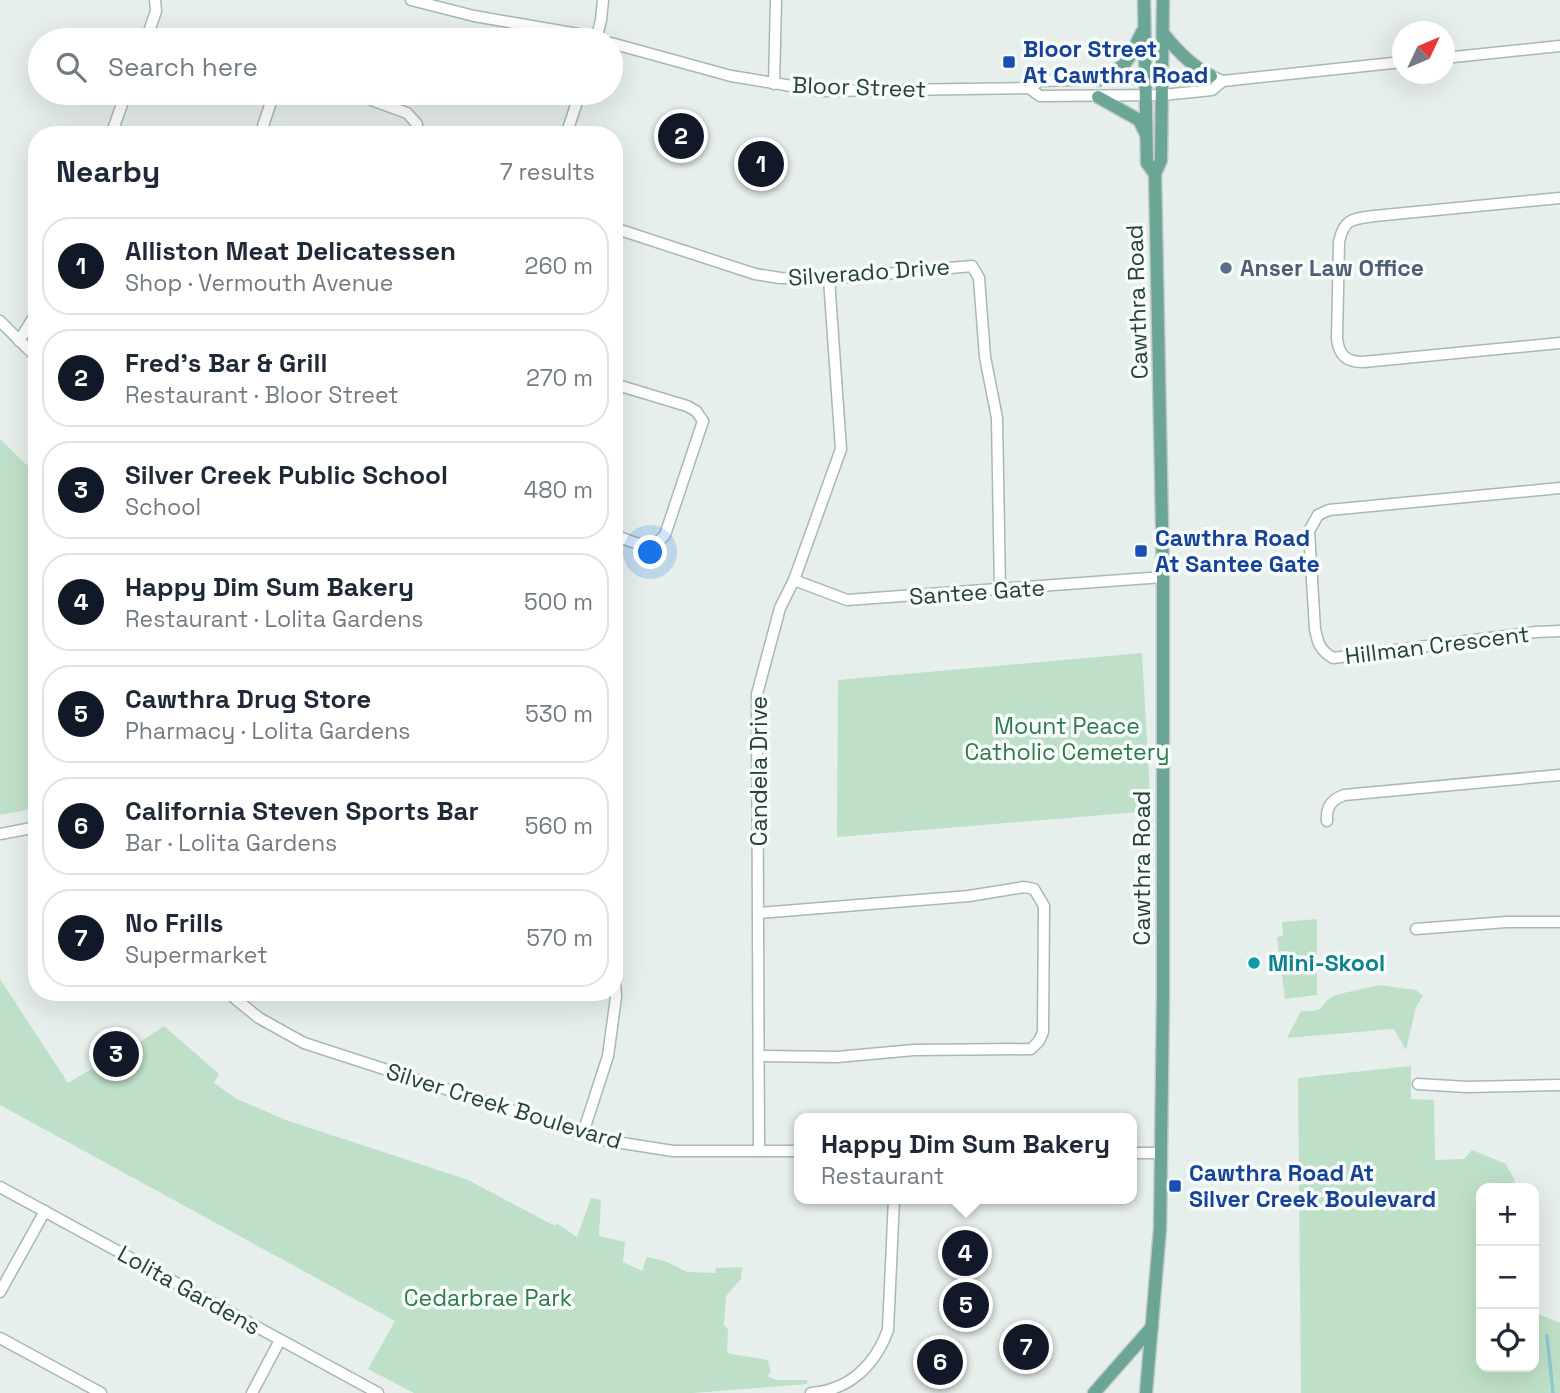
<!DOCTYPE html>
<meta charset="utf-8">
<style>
:root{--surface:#fff;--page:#f6f6f7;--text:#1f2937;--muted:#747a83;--line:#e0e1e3;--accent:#111827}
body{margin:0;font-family:"Space Grotesk",sans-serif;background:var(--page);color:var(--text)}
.controls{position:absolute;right:21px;bottom:21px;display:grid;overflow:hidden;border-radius:14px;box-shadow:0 7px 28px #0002}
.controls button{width:63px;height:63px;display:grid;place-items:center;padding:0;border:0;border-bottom:2px solid var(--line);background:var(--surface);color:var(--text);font:35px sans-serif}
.compass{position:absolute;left:1392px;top:21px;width:63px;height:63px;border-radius:50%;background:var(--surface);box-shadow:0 7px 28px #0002;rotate:46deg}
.you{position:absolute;left:651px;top:553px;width:24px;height:24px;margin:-18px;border:5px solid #fff;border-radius:50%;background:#1a73e8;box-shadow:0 0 0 10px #1a73e833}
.badge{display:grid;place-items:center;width:46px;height:46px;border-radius:50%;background:var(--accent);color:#fff;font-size:23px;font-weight:700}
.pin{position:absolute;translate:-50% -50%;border:4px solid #fff;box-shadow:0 2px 7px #0006}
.popup{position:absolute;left:794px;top:1113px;width:343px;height:91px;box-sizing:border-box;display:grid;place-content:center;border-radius:14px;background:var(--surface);filter:drop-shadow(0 2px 5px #0005);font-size:23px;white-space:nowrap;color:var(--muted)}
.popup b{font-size:26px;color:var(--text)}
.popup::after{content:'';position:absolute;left:50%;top:100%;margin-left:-14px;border:14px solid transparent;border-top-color:var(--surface)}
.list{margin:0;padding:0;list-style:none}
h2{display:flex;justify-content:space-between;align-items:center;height:91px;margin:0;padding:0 28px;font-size:30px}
h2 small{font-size:23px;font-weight:400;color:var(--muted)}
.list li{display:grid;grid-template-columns:46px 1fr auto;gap:21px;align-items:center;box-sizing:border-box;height:98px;margin:0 14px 14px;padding:0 14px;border:2px solid var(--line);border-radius:28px}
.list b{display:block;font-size:26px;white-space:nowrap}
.list p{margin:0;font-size:23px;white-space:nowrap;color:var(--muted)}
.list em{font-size:23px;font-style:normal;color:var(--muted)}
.icon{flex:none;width:38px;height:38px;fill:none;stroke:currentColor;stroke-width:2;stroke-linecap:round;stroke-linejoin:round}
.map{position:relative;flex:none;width:1560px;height:1393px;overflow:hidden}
.search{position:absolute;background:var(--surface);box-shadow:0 7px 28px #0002;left:28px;top:28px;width:595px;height:77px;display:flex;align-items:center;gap:18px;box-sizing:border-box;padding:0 24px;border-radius:38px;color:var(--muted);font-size:26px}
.panel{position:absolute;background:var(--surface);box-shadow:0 7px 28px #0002;left:28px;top:126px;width:595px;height:875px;border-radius:28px}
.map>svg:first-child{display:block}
.green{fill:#bfe0c8}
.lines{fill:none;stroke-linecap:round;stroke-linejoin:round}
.stream{stroke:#8ec9d4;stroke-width:3.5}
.minor-casing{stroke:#a8b8b2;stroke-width:13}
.major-casing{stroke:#c2cac8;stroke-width:15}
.minor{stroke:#fff;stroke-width:10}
.major{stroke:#6aa596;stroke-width:12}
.transit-dot{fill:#1a4fb4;stroke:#f7fbf9;stroke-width:2.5}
.service-dot{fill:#5c6f8a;stroke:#f7fbf9;stroke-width:2.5}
.culture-dot{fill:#0f9aa8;stroke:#f7fbf9;stroke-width:2.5}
.labels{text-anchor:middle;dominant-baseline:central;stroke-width:7;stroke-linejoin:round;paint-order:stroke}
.transit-label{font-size:23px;font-weight:bold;fill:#164399;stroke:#f7fbf9;text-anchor:start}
.street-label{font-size:23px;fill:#24423a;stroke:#f7fbf9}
.service-label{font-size:23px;font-weight:bold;fill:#4e5e75;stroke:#f7fbf9;text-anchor:start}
.park-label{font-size:23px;fill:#2d7a4b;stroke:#f7fbf9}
.culture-label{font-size:23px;font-weight:bold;fill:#0d838f;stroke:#f7fbf9;text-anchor:start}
</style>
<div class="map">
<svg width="1560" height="1393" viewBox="0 0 1560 1393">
<rect width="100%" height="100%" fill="#e6efeb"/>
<g class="green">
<path d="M 0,439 L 37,475 L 37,808 L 0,815 Z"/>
<path d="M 1142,653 L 1151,811 L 837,837 L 838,680 Z"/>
<path d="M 1317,919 L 1317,995 L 1285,999 L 1277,937 L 1283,936 L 1282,922 Z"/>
<path d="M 0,979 L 68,1083 L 122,1051 L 124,1053 L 164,1026 L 219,1074 L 214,1083 L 237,1099 L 286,1120 L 468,1180 L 555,1226 L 556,1223 L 577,1237 L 591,1198 L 601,1200 L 599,1236 L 625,1242 L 623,1262 L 642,1271 L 647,1257 L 665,1261 L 687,1272 L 716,1273 L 715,1268 L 742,1267 L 741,1279 L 726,1296 L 724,1325 L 728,1329 L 727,1352 L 731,1354 L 768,1360 L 771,1372 L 767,1376 L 776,1380 L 807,1380 L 807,1384 L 693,1393 L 414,1393 L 368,1369 L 395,1321 L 0,1105 Z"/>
<path d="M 1378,985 L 1416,990 L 1423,996 L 1416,1007 L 1406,1050 L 1394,1029 L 1287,1038 L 1301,1011 C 1329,1013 1318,1003 1334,996 C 1348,991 1364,989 1378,985 Z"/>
<path d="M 1411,1066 L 1411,1099 L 1434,1100 L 1435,1160 L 1464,1159 L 1472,1150 L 1506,1164 L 1515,1181 L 1513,1188 L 1481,1188 L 1481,1367 L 1534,1367 L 1534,1312 L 1560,1323 L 1560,1393 L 1301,1393 L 1298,1078 Z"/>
</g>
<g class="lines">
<path class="stream" d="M 1547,1336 L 1553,1393"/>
<defs>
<g id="minor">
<path d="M 411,0 L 474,16 L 578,34 L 601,40"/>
<path d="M 146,40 L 156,11 L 155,0"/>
<path d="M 596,40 L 601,20 L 603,0"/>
<path d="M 611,43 L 731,76 L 822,91 L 1029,88 L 1040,81 L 1211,76 L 1223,81 L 1402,62"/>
<path d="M 1444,58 L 1560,46"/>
<path d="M 774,84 L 776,0"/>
<path d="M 1029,88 L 1040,96 L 1163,95 L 1212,90 L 1223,81"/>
<path d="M 352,93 L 407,113 L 417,124 L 416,135"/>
<path d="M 111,135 L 126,93"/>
<path d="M 260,135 L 274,93"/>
<path d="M 566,135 L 580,93"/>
<path d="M 1560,198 L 1374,216 C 1353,219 1344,218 1339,242 L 1337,339 C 1339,355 1346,362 1363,362 L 1560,343"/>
<path d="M 614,228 L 755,274 L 780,278 L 829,279 L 972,266 L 979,278 L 985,357 L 997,418 L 1000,590"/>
<path d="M 0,321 L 37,358"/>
<path d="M 19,341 L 37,312"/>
<path d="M 614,384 L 687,406 L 696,411 L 703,421 L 665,535 C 650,553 634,542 614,535"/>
<path d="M 1560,488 L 1329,510 L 1318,515 L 1309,531 L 1315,629 C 1318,644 1320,650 1333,658 L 1536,632 L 1560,631"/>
<path d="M 794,580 L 847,600 L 1163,577"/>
<path d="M 1327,821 C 1326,807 1331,800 1344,795 L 1560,775"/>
<path d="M 0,834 L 37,827"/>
<path d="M 759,913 L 969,896 L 1024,887 L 1034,889 L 1044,906 L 1043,1032 L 1039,1041 L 1031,1049 L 914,1050 L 837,1057 L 759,1056"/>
<path d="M 1416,929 L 1506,922 L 1560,922"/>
<path d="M 227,992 L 259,1018 L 304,1043 L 603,1140 L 673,1151 L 799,1151"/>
<path d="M 1418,1084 L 1467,1087 L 1560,1085"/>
<path d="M 583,1133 L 608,1056 L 616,997 L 614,966"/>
<path d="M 759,1151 L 757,694 L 780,608 L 794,580 L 841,449 L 829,279"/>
<path d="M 1131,1153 L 1160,1153"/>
<path d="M 0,1187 L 378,1393"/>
<path d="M 0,1292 L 45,1211"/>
<path d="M 0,1338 L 101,1393"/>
<path d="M 252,1393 L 280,1340"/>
<path d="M 811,1393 C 850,1390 875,1365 888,1330 L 894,1199"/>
</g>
<g id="major">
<path d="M 1144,0 L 1147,163 L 1155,174"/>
<path d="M 1163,33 C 1177,51 1192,66 1211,76"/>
<path d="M 1099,80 C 1131,63 1127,62 1142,32"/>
<path d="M 1098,97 L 1139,120 L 1146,134"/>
<path d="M 1094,1393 L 1152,1327"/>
<path d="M 1146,1393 L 1160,1229 L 1163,997 L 1163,577 L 1155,174 L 1161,160 L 1163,0"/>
</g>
</defs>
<use href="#minor" class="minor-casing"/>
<use href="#major" class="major-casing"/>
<use href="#minor" class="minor"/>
<use href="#major" class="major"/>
</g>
<g class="transit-dot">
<rect x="1002" y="55" width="14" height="14" rx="3.5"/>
<rect x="1134" y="544" width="14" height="14" rx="3.5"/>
<rect x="1168" y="1179" width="14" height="14" rx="3.5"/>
</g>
<circle class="service-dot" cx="1226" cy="268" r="7"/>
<circle class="culture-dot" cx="1254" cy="963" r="7"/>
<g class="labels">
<g class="transit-label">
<text x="1023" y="49">Bloor Street<tspan x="1023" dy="26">At Cawthra Road</tspan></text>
<text x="1155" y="538">Cawthra Road<tspan x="1155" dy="26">At Santee Gate</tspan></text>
<text x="1189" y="1173">Cawthra Road At<tspan x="1189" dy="26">Silver Creek Boulevard</tspan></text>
</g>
<g class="street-label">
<text transform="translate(859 87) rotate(2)">Bloor Street</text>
<text transform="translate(869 272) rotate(-4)">Silverado Drive</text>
<text transform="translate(1137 302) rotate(-92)">Cawthra Road</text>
<text transform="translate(977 592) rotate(-4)">Santee Gate</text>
<text transform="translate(1437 645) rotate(-7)">Hillman Crescent</text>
<text transform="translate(759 771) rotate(-90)">Candela Drive</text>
<text transform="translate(1142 868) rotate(-90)">Cawthra Road</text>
<text transform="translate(504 1106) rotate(17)">Silver Creek Boulevard</text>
<text transform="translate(189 1290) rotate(29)">Lolita Gardens</text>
</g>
<g class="service-label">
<text x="1240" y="268">Anser Law Office</text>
</g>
<g class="park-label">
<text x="1067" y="726">Mount Peace<tspan x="1067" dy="26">Catholic Cemetery</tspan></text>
<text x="488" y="1298">Cedarbrae Park</text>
</g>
<g class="culture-label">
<text x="1268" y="963">Mini-Skool</text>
</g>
</g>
</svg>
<div class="controls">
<button>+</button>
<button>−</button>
<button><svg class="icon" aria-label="locate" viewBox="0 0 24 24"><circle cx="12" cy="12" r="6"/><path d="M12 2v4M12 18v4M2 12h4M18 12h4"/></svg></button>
</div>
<svg class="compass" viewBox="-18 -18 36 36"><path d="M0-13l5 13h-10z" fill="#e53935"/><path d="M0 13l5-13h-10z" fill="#747a83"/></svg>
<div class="you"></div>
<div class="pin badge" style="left:761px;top:164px">1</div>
<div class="pin badge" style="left:681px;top:136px">2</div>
<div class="pin badge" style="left:116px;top:1054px">3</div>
<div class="pin badge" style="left:965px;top:1253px">4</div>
<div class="popup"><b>Happy Dim Sum Bakery</b>Restaurant</div>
<div class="pin badge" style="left:966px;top:1305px">5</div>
<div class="pin badge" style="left:940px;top:1362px">6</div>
<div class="pin badge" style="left:1026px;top:1347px">7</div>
<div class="search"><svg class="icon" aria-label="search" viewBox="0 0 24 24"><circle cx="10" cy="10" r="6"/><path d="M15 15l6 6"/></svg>Search here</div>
<section class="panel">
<h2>Nearby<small>7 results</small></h2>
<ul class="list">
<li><span class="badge">1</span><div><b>Alliston Meat Delicatessen</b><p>Shop · Vermouth Avenue</p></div><em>260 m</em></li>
<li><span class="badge">2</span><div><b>Fred's Bar &amp; Grill</b><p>Restaurant · Bloor Street</p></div><em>270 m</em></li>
<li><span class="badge">3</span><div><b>Silver Creek Public School</b><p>School</p></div><em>480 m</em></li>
<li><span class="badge">4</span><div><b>Happy Dim Sum Bakery</b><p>Restaurant · Lolita Gardens</p></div><em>500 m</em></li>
<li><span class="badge">5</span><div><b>Cawthra Drug Store</b><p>Pharmacy · Lolita Gardens</p></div><em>530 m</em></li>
<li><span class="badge">6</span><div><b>California Steven Sports Bar</b><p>Bar · Lolita Gardens</p></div><em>560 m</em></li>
<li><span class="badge">7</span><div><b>No Frills</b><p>Supermarket</p></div><em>570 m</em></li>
</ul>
</section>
</div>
